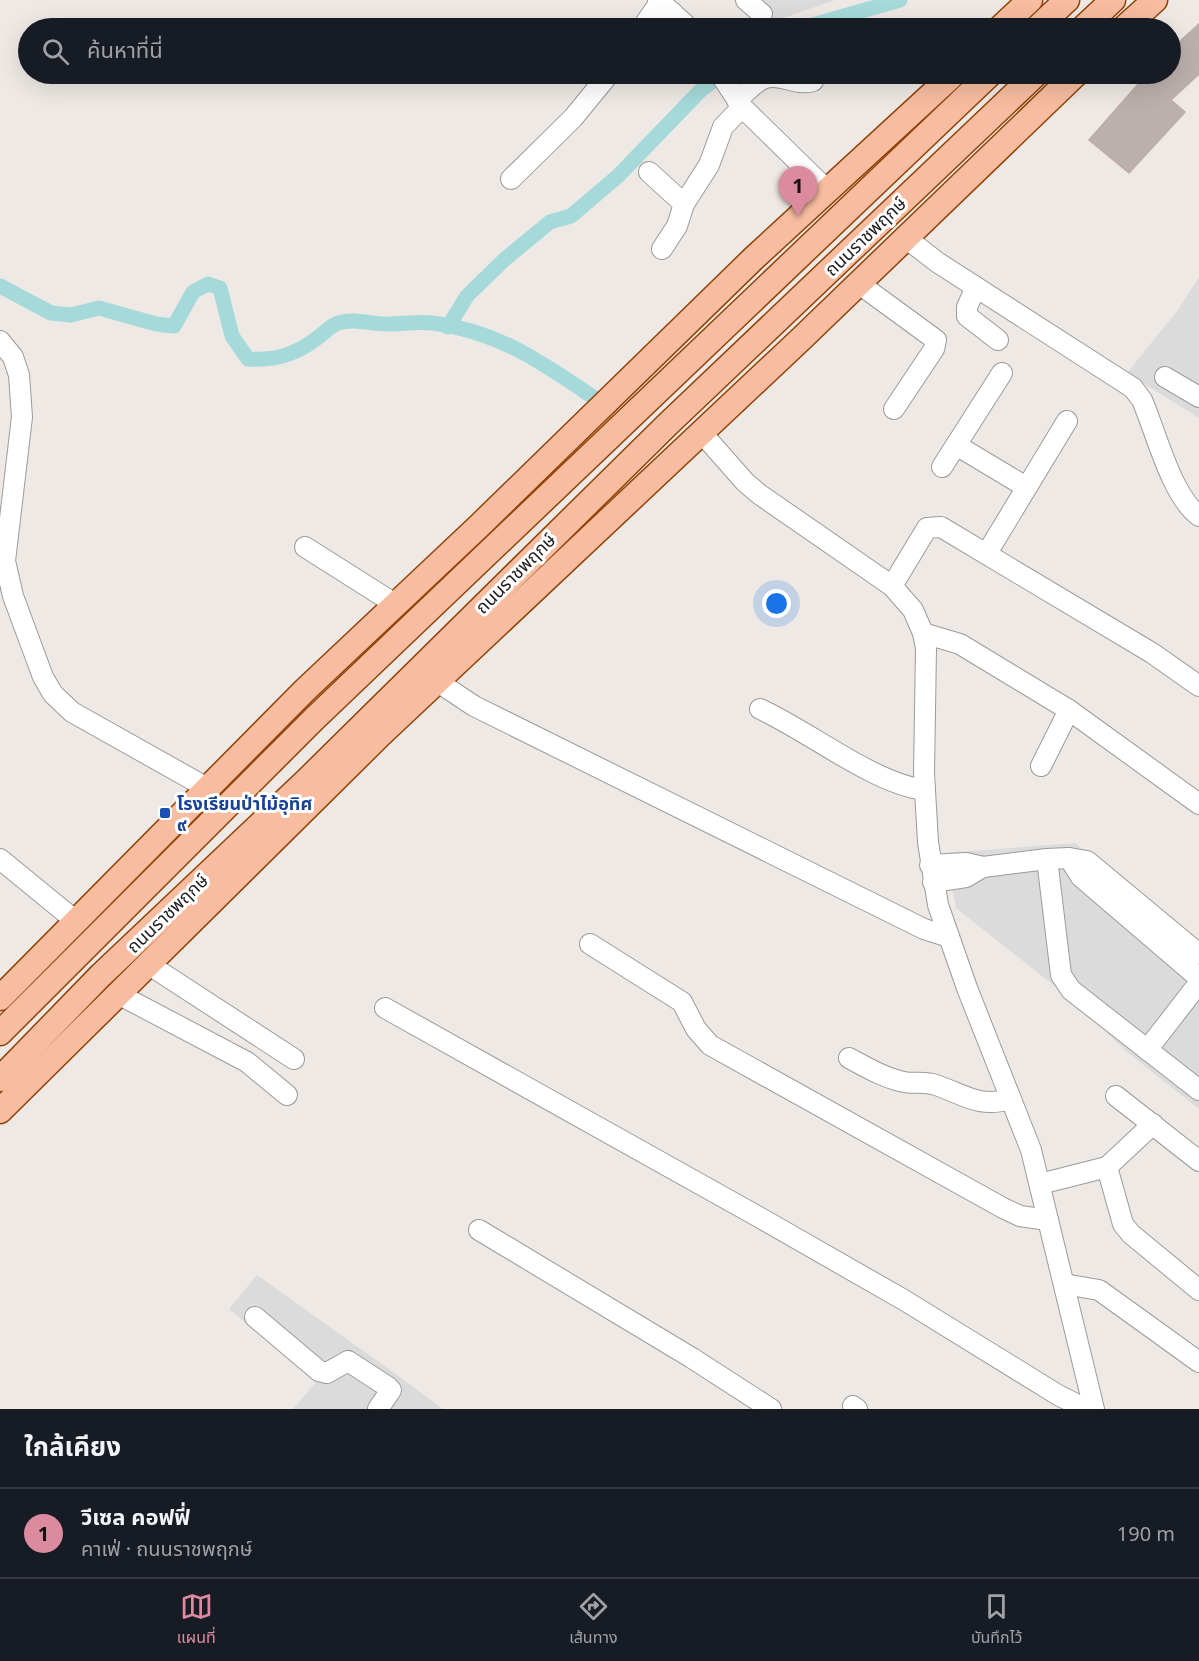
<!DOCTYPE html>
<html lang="th">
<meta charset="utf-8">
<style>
:root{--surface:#171b24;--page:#242831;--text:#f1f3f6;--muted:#9ea1a6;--line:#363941;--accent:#dc8a9f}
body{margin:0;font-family:"Noto Sans","Noto Sans Thai",sans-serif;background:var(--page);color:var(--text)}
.you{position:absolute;left:777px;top:604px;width:21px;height:21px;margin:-15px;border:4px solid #fff;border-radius:50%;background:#1a73e8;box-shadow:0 0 0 9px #1a73e833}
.badge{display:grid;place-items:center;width:39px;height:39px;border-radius:50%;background:var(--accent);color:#111;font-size:20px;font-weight:700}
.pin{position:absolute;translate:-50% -50px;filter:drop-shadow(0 2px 3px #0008)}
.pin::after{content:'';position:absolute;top:32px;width:21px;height:18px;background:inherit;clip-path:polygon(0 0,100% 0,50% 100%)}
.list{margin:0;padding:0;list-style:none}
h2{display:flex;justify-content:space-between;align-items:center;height:78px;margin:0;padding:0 24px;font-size:26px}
h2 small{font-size:20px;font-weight:400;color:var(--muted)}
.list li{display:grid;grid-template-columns:39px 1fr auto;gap:18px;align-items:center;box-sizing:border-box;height:90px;padding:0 24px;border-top:2px solid var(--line)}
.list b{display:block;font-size:22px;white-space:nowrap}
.list p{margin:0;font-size:20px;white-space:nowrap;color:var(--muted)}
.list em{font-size:20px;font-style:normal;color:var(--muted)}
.icon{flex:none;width:33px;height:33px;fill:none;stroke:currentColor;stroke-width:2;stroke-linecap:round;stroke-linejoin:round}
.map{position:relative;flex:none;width:1199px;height:1409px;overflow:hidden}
.search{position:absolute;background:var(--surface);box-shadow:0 6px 24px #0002;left:18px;right:18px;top:18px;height:66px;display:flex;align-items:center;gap:15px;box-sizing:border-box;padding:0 21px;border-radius:33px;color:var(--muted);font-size:22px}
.sheet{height:168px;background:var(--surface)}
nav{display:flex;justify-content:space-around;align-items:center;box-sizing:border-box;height:84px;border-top:2px solid var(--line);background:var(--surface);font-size:16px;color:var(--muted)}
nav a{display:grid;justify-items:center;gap:3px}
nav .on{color:var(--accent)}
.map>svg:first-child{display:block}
.residential{fill:#dcdbdb}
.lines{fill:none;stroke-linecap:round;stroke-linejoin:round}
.canal{stroke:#a6dada;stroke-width:15}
.building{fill:#bbb0ae;stroke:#bfaca7;stroke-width:1.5}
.minor-casing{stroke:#9b9b9b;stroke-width:22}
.major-casing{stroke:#914206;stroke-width:27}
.minor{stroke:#fff;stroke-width:20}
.major{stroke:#f8bda0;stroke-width:24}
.transit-dot{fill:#1a4fb4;stroke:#fff;stroke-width:2}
.labels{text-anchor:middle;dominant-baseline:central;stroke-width:6;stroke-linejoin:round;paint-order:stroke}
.street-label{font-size:18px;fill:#1e1e1e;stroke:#fff}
.transit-label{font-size:18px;font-weight:bold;fill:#164399;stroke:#fff;text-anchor:start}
</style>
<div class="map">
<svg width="1199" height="1409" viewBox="0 0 1199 1409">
<rect width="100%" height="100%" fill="#eee9e4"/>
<g class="residential">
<path d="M 734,0 L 835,0 L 763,25 Z"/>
<path d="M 1199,277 L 1199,418 L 1127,373 L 1178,310 Z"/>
<path d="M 1075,843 L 1199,949 L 1199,1109 L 1127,1052 L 1076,1003 L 956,908 L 945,853 Z"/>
<path d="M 257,1275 L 386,1367 L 443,1409 L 293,1409 L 317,1381 L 229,1309 Z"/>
</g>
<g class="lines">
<g class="canal">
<path d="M 802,28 L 900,0"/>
<path d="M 0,286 L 51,313 L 71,315 L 99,308 L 156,324 L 174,326 L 193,292 L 208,284 L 220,288 L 232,336 L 248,359 C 274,361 295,355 316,339 C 323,334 330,326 338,323 C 356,318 369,324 387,324 C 402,324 418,321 433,323 C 500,332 541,362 596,399"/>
<path d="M 448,327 L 467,296 L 505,259 L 550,222 L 571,216 L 618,176 L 701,90 L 722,74"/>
</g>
</g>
<path class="building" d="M 1199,24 L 1199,74 L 1171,100 L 1185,112 L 1129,173 L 1089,140 L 1147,74 L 1170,74 L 1170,50 Z"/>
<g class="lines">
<defs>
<g id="minor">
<path d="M 658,0 L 689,28"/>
<path d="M 746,0 L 762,14"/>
<path d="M 642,28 L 660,2"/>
<path d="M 660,28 L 672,12"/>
<path d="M 720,74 L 742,107 L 827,190"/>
<path d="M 737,100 C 745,94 753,83 763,79 C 778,71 796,87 813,81"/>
<path d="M 649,172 L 684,204 L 709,165 L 723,127 L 742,107"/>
<path d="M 511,179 L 573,118 L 609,74"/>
<path d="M 906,238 L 937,262 L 1133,388 L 1142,400 C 1156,432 1171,495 1199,516"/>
<path d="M 662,249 L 677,226 L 684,204"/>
<path d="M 858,283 L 936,340 L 934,349 L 894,409"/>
<path d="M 976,287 L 967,307 L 967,316 L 998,340"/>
<path d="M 0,341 L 13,357 L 19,375 L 22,417 L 5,561 L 13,596 L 43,677 L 53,694 L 72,712 L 209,789"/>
<path d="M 1165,377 L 1199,397"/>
<path d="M 701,432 L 745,482 L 759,494 L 892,586 L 913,610 L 923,633 L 926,648 L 924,773 L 928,842 L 938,905 L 967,988 L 1031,1150 L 1094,1409"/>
<path d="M 956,445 L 1026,487"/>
<path d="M 942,467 L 1002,373"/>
<path d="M 305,547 L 395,604"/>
<path d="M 987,553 L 1067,421"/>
<path d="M 892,586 L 927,528 L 941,527 L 1152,653 L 1199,686"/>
<path d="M 923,633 L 960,644 L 1069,710 L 1199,804"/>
<path d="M 438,682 L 474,706 L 924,929 L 949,937"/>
<path d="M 760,709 C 809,731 874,784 925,790"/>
<path d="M 1041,766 L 1069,710"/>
<path d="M 1069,858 L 1081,877 L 1199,978"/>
<path d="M 0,859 L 77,922"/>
<path d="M 1047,859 L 1061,975 L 1071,990 L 1199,1090"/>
<path d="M 930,865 L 966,863 L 983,867 L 1047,859 L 1069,858 L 1087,861 L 1199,954"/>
<path d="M 933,882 L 966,877 L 983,867"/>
<path d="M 590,944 L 682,1002 L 696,1029 L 710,1045 L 1003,1208 L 1020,1216 L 1048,1220"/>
<path d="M 148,964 L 294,1059"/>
<path d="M 118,994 L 247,1062 L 287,1095"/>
<path d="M 385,1008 L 757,1216 L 904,1300 L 1058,1395 L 1086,1409"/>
<path d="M 1147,1050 L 1199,983"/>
<path d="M 849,1058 C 866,1067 884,1078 904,1082 C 914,1084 925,1081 936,1085 C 965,1095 978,1108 1011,1099"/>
<path d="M 1116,1096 L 1199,1161"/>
<path d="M 1107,1167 L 1123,1224 L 1131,1234 L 1199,1290"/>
<path d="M 1040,1184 L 1107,1167 L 1153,1124"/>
<path d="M 479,1230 L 692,1358 L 771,1409"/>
<path d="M 1064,1284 L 1099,1290 L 1199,1362"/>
<path d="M 255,1317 L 319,1371 L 327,1373 L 348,1361 L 388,1387 L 391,1390 L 378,1409"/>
<path d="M 853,1406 L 857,1409"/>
</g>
<g id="major">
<path d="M 1000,28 L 1030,0"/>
<path d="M 1037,28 L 1067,0"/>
<path d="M 1083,28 L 1113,0"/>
<path d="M 1124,28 L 1155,0"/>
<path d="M 0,998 L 305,690 L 479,526 L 754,258 L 954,74"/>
<path d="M 0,1033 L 315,718 L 990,74"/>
<path d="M 0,1079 L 101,975 L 306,781 L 668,424 L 1036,74"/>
<path d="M 0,1111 L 380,735 L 801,339 L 1076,74"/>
</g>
</defs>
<use href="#minor" class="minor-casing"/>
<use href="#major" class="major-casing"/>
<use href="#minor" class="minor"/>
<use href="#major" class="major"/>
</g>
<rect class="transit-dot" x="159" y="807" width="12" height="12" rx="3"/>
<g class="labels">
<g class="street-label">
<text transform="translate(865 236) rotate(-44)">ถนนราชพฤกษ์</text>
<text transform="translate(515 573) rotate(-45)">ถนนราชพฤกษ์</text>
<text transform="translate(167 913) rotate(-44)">ถนนราชพฤกษ์</text>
</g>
<g class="transit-label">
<text x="177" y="803">โรงเรียนป่าไม้อุทิศ<tspan x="177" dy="21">๙</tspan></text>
</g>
</g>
</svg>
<div class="you"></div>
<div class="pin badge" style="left:798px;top:216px">1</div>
<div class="search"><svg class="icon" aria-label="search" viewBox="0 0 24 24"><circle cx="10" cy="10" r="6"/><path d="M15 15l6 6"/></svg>ค้นหาที่นี่</div>
</div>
<section class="sheet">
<h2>ใกล้เคียง<small></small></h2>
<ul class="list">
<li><span class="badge">1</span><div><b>วีเซล คอฟฟี่</b><p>คาเฟ่ · ถนนราชพฤกษ์</p></div><em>190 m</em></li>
</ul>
</section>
<nav>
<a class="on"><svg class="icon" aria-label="map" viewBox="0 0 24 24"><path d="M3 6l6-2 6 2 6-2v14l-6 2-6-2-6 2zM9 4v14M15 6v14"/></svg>แผนที่</a>
<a><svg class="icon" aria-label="directions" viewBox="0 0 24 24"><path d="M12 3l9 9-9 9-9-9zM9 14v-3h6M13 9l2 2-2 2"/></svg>เส้นทาง</a>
<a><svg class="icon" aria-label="saved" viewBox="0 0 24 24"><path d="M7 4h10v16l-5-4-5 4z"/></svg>บันทึกไว้</a>
</nav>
